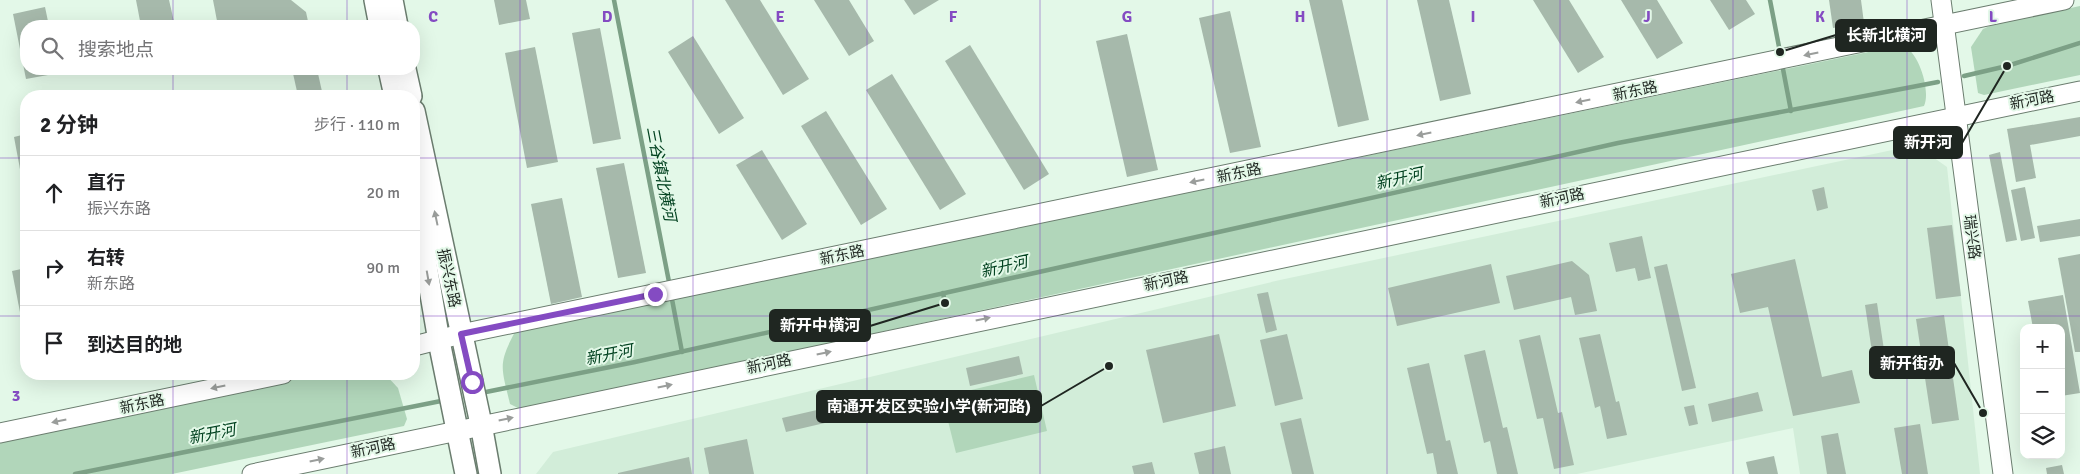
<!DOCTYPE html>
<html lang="zh">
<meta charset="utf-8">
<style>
:root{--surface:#fff;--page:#f6f6f6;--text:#202124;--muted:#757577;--line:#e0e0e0}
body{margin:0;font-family:Signika,"Noto Sans SC",sans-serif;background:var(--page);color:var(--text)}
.controls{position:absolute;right:15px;bottom:15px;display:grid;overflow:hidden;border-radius:10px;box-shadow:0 5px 20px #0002}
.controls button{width:45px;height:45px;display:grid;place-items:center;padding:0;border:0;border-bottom:1px solid var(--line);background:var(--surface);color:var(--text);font:25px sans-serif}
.stop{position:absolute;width:15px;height:15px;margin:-11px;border:4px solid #844bc2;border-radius:50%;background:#fff}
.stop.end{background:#844bc2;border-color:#fff;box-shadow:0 1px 5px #0008}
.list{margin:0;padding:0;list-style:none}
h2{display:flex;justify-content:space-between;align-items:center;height:65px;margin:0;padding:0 20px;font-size:21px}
h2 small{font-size:16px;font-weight:400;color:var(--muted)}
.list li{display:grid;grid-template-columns:32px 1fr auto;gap:15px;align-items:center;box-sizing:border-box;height:75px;padding:0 20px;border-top:1px solid var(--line)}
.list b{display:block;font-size:19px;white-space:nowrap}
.list p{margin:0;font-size:16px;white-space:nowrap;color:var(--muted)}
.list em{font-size:16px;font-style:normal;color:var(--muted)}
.icon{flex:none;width:28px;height:28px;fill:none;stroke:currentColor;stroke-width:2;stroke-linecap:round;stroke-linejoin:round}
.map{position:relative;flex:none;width:2080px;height:474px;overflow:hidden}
.search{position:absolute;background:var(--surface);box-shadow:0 5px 20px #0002;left:20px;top:20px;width:400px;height:55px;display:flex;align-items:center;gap:12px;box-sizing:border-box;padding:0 18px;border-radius:20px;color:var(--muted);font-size:19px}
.panel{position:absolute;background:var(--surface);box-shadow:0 5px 20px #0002;left:20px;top:90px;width:400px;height:290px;border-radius:20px}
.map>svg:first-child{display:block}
.built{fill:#d2edd9}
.green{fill:#b1d6ba}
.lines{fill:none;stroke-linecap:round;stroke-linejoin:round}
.stream{stroke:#7ca086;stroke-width:4.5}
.building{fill:#a6b9ab}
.tertiary-casing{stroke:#6b7d6f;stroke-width:21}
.secondary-casing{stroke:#6b7d6f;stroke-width:24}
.tertiary{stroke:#fff;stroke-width:19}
.secondary{stroke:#fff;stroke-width:21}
.oneway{fill:#9a9d9b}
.route{stroke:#844bc2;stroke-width:6}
.grid{fill:none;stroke:#844bc2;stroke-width:1;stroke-opacity:0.55}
.labels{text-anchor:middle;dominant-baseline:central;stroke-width:4;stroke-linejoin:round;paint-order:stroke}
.street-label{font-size:15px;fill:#1f2621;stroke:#e3f8e8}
.water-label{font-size:16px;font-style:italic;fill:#00411f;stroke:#e3f8e8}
.grid-label{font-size:16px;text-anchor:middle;font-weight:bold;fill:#844bc2;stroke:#e3f8e8;stroke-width:4;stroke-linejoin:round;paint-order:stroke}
.leader{fill:none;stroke:#1f2621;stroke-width:2}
.callout-dot{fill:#1f2621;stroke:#e3f8e8;stroke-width:2}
.callout{fill:#1f2621;stroke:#1f2621;stroke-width:2}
.callout-label{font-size:16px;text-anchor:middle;font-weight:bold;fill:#fff}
</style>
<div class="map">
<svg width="2080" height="474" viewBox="0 0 2080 474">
<rect width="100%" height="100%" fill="#e3f8e8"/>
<path class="built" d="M 1916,145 L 1947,167 L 1980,474 L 1800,474 L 1793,428 L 1577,474 L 536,474 L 553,452 L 1280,280 Z"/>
<g class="green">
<path d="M 2080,6 L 2080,75 L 1984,95 L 1978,93 L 1971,47 L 1983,29 L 1992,25 Z"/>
<path d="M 1902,45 C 1919,51 1931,91 1924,106 L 526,409 L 518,408 L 510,404 C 502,369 497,365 515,332 Z"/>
<path d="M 317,374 L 385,374 L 398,388 L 407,419 L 404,426 L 172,474 L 0,474 L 0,442 Z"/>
<path d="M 1034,375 L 1047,431 L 956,453 L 942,397 Z"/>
</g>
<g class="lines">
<g class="stream">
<path d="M 614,0 L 670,287"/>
<path d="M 1770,0 L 1780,52"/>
<path d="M 1783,69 L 1791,111"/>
<path d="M 1964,76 L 2007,66 L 2080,43"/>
<path d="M 943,293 L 945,303"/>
<path d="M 671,294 L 682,352"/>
<path d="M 481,393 L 635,362 L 1618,143 L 1938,82"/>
<path d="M 75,474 L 446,400"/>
</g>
</g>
<g class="building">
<path d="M 136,0 L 169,0 L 175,26 L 141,26 Z"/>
<path d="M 213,0 L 291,0 L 306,12 L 309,26 L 218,26 Z"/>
<path d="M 494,0 L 526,0 L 530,19 L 499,25 Z"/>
<path d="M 725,0 L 760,0 L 809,79 L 783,95 Z"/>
<path d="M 814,0 L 849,0 L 874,41 L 849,56 Z"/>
<path d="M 904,0 L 939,0 L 914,15 Z"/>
<path d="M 1309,0 L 1342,0 L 1369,120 L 1338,127 Z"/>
<path d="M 1417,0 L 1449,0 L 1471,94 L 1440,101 Z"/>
<path d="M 1533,0 L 1569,0 L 1604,57 L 1578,73 Z"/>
<path d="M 1621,0 L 1657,0 L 1683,43 L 1657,59 Z"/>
<path d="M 1710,0 L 1746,0 L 1755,14 L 1729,30 Z"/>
<path d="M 1829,0 L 1861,0 L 1864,23 L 1833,28 Z"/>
<path d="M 45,7 L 49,26 L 26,26 L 26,69 L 58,69 L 59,73 L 26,79 L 13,14 Z"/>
<path d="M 1230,11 L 1261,147 L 1230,153 L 1199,18 Z"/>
<path d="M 600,28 L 621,139 L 593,144 L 572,33 Z"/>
<path d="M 1127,34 L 1158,170 L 1127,177 L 1096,41 Z"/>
<path d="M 693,36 L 744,118 L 719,134 L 668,52 Z"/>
<path d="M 970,45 L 1049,174 L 1024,190 L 945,61 Z"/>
<path d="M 535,47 L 558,162 L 527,168 L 505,53 Z"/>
<path d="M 292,69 L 317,69 L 323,96 L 298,96 Z"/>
<path d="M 892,74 L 966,194 L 940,210 L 866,90 Z"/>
<path d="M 826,111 L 887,209 L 861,225 L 801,126 Z"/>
<path d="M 2080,117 L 2080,136 L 2030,145 L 2036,178 L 2016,182 L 2007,129 Z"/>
<path d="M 26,134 L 26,196 L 25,196 L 14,137 Z"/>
<path d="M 762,150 L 807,224 L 782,240 L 736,165 Z"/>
<path d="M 2000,152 L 2017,240 L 2006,242 L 1989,155 Z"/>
<path d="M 624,163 L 646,273 L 618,278 L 596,168 Z"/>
<path d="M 1824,187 L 1828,208 L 1817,211 L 1812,190 Z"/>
<path d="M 2025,187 L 2035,238 L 2021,241 L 2011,190 Z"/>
<path d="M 562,198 L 582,297 L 551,304 L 531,204 Z"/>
<path d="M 2080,219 L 2080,236 L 2040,242 L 2037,226 Z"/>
<path d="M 1952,225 L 1961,296 L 1936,299 L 1927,228 Z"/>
<path d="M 1642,236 L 1651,278 L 1638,281 L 1635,268 L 1616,272 L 1609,243 Z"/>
<path d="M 2080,254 L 2080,352 L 2075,352 L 2058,258 Z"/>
<path d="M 1795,259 L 1822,377 L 1852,370 L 1860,403 L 1793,416 L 1768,307 L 1740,313 L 1731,274 Z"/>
<path d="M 1572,261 L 1589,275 L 1597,311 L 1575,315 L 1571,297 L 1514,310 L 1506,276 Z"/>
<path d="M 1491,264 L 1500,303 L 1397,326 L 1388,288 Z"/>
<path d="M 1667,264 L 1696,388 L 1682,391 L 1654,267 Z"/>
<path d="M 26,268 L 26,338 L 25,338 L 12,271 Z"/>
<path d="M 1268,292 L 1277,330 L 1266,333 L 1257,294 Z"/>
<path d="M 2063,295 L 2080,393 L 2061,396 L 2061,328 L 2033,328 L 2028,301 Z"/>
<path d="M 1877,303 L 1884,350 L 1872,352 L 1865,305 Z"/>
<path d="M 1944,315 L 1959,420 L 1932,424 L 1916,319 Z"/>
<path d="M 1219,334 L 1236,406 L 1163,423 L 1146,350 Z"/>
<path d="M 1287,334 L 1303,399 L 1275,406 L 1260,340 Z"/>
<path d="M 1600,334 L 1616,402 L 1619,401 L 1627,435 L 1607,439 L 1600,406 L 1595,408 L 1579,338 Z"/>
<path d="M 1540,335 L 1558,413 L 1562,412 L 1574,465 L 1554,469 L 1543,418 L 1537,419 L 1519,340 Z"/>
<path d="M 1485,350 L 1503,428 L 1507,427 L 1518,474 L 1497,474 L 1490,441 L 1484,443 L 1464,355 Z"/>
<path d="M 1019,356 L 1023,374 L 970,386 L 966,368 Z"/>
<path d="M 1429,363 L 1446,441 L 1450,440 L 1458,474 L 1437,474 L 1433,453 L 1427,454 L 1407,368 Z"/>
<path d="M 1758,392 L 1763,411 L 1712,422 L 1708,404 Z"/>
<path d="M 852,402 L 855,416 L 786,432 L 782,418 Z"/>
<path d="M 1694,405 L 1698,424 L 1689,426 L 1684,407 Z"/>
<path d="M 1301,418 L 1314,474 L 1292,474 L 1280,423 Z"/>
<path d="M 1920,424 L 1928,474 L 1902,474 L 1894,428 Z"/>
<path d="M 1838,433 L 1846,474 L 1827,474 L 1821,436 Z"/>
<path d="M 747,439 L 754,474 L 709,474 L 704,448 Z"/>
<path d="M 1225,446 L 1231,474 L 1199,474 L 1194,453 Z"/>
<path d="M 1774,456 L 1778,474 L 1749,474 L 1746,462 Z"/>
<path d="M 689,457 L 692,474 L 618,474 L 618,473 Z"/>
<path d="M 1152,462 L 1155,474 L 1134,474 L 1132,466 Z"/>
<path d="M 2062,465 L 2064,474 L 2047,474 L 2046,468 Z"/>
</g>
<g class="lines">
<defs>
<g id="tertiary">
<path d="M 1941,0 L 2003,474"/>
<path d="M 414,346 L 461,334 L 2064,0"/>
<path d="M 0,433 L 283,374"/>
<path d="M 252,474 L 2080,91"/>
</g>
<g id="secondary">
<path d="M 375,0 L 380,26"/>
<path d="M 392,0 L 397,26"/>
<path d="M 389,69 L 395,96"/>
<path d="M 405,69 L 411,96"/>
<path d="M 414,111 L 481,424 L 490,474"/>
<path d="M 414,195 L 439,341 L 466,474"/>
</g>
</defs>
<use href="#tertiary" class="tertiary-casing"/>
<use href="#secondary" class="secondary-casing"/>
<use href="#tertiary" class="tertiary"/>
<use href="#secondary" class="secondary"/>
</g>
<defs><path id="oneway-solid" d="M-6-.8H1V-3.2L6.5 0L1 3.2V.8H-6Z" transform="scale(1.25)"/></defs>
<g class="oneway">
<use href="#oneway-solid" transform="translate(1811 54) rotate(168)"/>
<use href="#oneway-solid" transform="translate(1583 101) rotate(168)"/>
<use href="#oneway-solid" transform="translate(1424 134) rotate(168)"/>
<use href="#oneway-solid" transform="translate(1197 181) rotate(168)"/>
<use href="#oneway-solid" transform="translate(436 218) rotate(-102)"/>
<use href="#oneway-solid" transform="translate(428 278) rotate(80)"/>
<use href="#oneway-solid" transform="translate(983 319) rotate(-12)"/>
<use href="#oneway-solid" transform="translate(824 353) rotate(-12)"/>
<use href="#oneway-solid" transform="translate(665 386) rotate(-12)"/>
<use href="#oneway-solid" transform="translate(218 387) rotate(168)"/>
<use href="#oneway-solid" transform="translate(506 419) rotate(-12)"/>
<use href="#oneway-solid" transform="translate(59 421) rotate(168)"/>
<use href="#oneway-solid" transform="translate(317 460) rotate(-12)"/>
</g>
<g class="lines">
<path class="route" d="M 472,382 L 461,334 L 655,294"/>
</g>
<path class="grid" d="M 173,0 L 173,26M 347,0 L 347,26M 520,0 L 520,474M 693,0 L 693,474M 867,0 L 867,474M 1040,0 L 1040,474M 1213,0 L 1213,474M 1387,0 L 1387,474M 1560,0 L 1560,474M 1733,0 L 1733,474M 1907,0 L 1907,474M 173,69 L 173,96M 347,69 L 347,96M 0,158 L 26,158M 414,158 L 2080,158M 0,316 L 26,316M 414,316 L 2080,316M 173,374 L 173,474M 347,374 L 347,474"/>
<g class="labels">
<g class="street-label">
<text transform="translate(1635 91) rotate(-12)">新东路</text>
<text transform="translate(2032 100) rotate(-11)">新河路</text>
<text transform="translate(1239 173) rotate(-12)">新东路</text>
<text transform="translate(1562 198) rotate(-12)">新河路</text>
<text transform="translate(1972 237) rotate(83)">瑞兴路</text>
<text transform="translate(842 255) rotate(-12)">新东路</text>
<text transform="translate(449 278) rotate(78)">振兴东路</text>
<text transform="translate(1166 281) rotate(-12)">新河路</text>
<text transform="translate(769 364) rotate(-12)">新河路</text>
<text transform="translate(142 404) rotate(-12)">新东路</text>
<text transform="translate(373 448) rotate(-12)">新河路</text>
</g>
<g class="water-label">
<text transform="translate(661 174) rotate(79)">三谷镇北横河</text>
<text transform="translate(1399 179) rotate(-13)">新开河</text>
<text transform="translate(1004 267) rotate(-13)">新开河</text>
<text transform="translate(609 355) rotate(-11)">新开河</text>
<text transform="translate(212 434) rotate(-11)">新开河</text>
</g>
</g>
<g class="grid-label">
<text x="433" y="22">C</text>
<text x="607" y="22">D</text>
<text x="780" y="22">E</text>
<text x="953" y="22">F</text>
<text x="1127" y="22">G</text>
<text x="1300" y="22">H</text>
<text x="1473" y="22">I</text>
<text x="1647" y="22">J</text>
<text x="1820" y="22">K</text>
<text x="1993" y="22">L</text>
<text x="16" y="401">3</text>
</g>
<path class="leader" d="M1780 52L1836 35M2007 66L1962 143M945 303L870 326M1983 413L1954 363M1109 366L1041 406"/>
<g class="callout-dot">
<circle cx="1780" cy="52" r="5"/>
<circle cx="2007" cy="66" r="5"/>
<circle cx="945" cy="303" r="5"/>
<circle cx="1983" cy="413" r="5"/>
<circle cx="1109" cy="366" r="5"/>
</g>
<g class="callout">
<rect x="1836" y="20" width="100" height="31" rx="5"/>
<rect x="1894" y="127" width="68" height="31" rx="5"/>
<rect x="770" y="310" width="100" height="31" rx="5"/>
<rect x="1870" y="347" width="84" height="31" rx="5"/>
<rect x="817" y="391" width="224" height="31" rx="5"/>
</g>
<g class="callout-label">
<text x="1886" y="41">长新北横河</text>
<text x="1928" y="148">新开河</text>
<text x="820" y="331">新开中横河</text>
<text x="1912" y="369">新开街办</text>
<text x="929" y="412">南通开发区实验小学(新河路)</text>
</g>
</svg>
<div class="controls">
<button>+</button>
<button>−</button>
<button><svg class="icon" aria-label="layers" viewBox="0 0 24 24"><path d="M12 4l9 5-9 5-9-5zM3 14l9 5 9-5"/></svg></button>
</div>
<div class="stop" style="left:472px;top:382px"></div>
<div class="stop end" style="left:655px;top:294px"></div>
<div class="search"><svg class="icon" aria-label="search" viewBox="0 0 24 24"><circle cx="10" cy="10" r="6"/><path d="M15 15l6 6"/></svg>搜索地点</div>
<section class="panel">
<h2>2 分钟<small>步行 · 110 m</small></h2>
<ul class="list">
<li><svg class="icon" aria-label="ahead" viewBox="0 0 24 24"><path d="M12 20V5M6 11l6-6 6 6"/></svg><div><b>直行</b><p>振兴东路</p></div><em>20 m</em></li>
<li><svg class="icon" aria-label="right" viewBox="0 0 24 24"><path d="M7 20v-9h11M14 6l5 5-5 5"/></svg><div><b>右转</b><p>新东路</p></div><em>90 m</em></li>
<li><svg class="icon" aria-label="arrive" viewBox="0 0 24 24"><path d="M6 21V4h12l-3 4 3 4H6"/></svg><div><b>到达目的地</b></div></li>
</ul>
</section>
</div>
